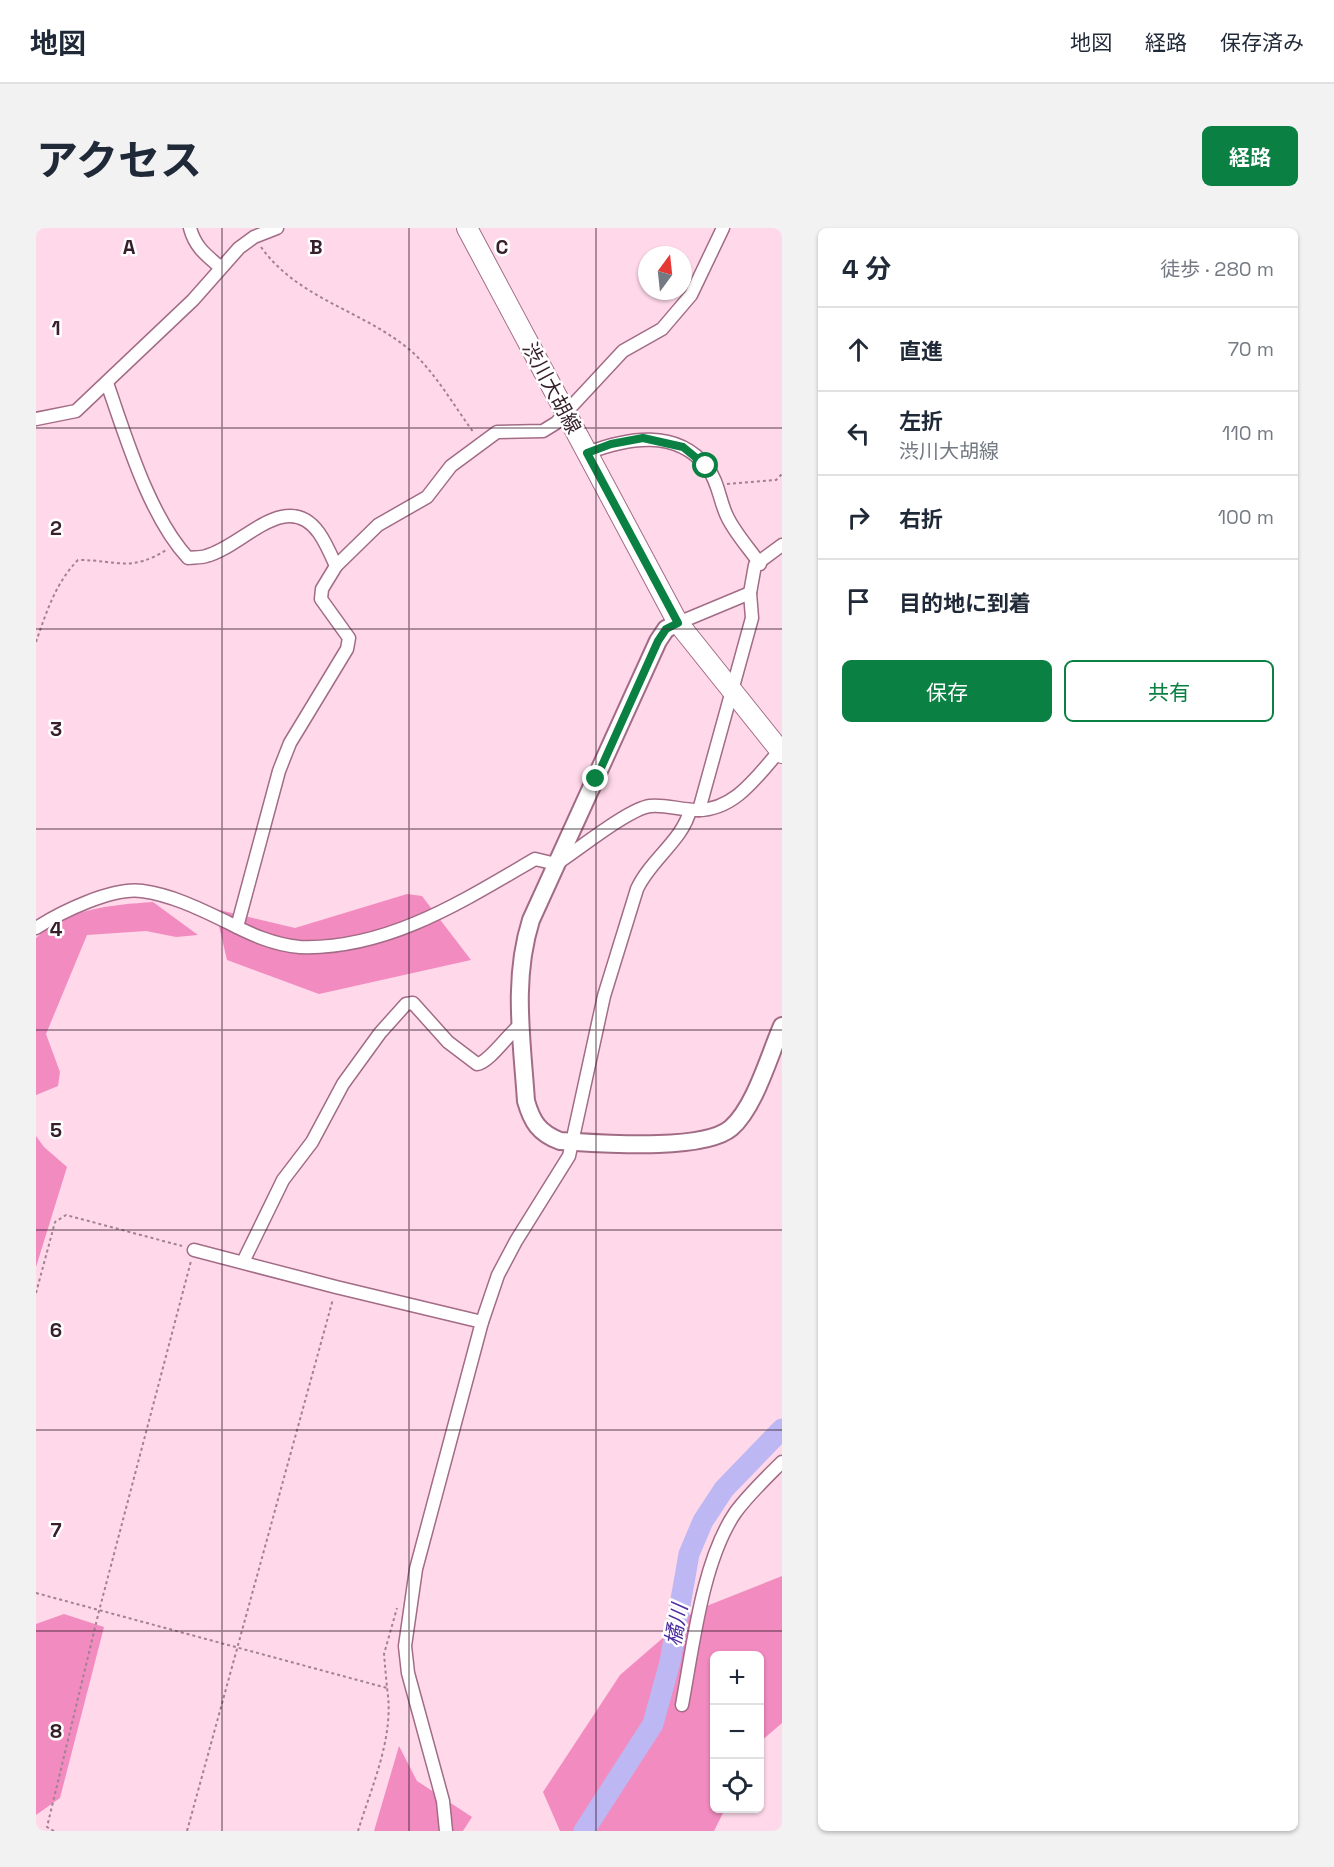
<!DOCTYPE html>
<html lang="ja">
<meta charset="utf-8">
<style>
:root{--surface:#fff;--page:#f2f2f3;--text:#1f2937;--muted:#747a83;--line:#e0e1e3;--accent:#0b8043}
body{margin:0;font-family:"Space Grotesk","Noto Sans JP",sans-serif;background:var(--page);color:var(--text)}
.controls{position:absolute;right:18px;bottom:18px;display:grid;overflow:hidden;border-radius:9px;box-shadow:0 2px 4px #0004}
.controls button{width:54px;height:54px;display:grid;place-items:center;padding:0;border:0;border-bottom:2px solid var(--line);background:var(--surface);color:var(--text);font:30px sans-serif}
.compass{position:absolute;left:602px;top:18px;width:54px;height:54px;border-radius:50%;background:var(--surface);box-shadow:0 2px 4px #0004;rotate:15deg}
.stop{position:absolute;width:18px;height:18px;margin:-14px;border:4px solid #0b8043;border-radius:50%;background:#fff}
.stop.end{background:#0b8043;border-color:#fff;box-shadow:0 2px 6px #0008}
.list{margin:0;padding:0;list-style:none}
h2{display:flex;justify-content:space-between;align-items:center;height:78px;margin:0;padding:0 24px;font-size:26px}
h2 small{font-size:20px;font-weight:400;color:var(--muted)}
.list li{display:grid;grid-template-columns:39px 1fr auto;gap:18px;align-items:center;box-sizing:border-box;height:84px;padding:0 24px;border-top:2px solid var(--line)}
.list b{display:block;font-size:22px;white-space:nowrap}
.list p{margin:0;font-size:20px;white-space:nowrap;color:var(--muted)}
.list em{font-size:20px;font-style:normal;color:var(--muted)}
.actions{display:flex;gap:12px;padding:18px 24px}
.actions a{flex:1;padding:14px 0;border:2px solid var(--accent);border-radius:9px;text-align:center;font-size:21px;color:var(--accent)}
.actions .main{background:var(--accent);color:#fff}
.icon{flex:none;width:33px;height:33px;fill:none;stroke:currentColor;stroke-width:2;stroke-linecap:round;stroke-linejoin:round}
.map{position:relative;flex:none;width:746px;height:1603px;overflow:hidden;border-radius:9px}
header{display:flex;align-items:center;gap:36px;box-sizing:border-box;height:84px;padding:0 30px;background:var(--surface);border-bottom:2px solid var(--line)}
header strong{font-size:28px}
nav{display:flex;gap:33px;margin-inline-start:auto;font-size:21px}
.intro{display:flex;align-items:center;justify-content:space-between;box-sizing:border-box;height:144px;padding:0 36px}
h1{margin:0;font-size:42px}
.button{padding:15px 27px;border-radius:9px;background:var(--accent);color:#fff;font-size:21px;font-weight:700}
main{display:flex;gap:36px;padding:0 36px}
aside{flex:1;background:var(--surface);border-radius:9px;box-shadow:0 2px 4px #0004}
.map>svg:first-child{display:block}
.forest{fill:#f28bc0}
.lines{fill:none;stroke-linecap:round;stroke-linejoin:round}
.river{stroke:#bdb7f3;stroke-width:21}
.street-casing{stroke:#a26b86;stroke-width:15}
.secondary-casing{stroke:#a26b86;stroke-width:20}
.primary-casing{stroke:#a26b86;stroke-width:22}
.path{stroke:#a18290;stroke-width:2;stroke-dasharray:3 3;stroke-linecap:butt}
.street{stroke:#fff;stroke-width:12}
.secondary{stroke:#fff;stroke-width:16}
.primary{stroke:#fff;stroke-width:20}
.route{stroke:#0b8043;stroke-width:8}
.grid{fill:none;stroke:#37202b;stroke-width:1.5;stroke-opacity:0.55}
.labels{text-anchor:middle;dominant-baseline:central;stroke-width:5;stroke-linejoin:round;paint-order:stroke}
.street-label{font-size:20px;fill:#37202b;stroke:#fff}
.water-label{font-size:21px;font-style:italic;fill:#4c2e9d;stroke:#fff}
.grid-label{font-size:20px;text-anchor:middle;font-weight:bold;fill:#37202b;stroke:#fff;stroke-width:5;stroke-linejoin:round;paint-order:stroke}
</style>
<header>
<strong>地図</strong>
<nav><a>地図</a><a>経路</a><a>保存済み</a></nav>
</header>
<div class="intro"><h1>アクセス</h1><a class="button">経路</a></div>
<main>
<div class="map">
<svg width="746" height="1603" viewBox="0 0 746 1603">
<rect width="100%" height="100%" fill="#ffd9ea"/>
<g class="forest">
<path d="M 371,666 L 386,668 L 435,732 L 283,766 L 191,732 L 179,681 L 259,700 Z"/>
<path d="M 117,674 L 162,707 L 140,709 L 110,703 L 51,707 L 10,806 L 24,844 L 22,858 L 0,867 L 0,710 C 32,680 75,677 117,674 Z"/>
<path d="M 0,908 L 8,919 L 31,939 L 0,1039 Z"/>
<path d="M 746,1348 L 746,1495 L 724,1514 L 724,1428 L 678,1428 L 678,1580 L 689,1581 L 678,1603 L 524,1603 L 507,1564 L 584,1447 L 658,1383 Z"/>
<path d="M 28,1386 L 68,1399 L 24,1570 L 0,1587 L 0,1396 Z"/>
<path d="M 363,1518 L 381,1553 L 436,1589 L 427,1603 L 338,1603 Z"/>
</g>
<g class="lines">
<path class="river" d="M 548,1603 L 617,1496 L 634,1434 L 653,1326 L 667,1293 L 688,1261 L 746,1201"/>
<defs>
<g id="street">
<path d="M 154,0 C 159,19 170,27 184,39"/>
<path d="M 71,155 C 90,209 113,288 152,330 C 157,329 164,330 170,328 C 205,320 250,259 283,305 C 290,315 295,327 300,338 L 342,297 L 391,269 L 415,238 L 461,204 L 507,203 L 520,195 L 587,123 L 626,101 L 655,67 L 687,0"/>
<path d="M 0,191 L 40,183 L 157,72 L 203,20 L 218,9 L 241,0"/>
<path d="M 551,225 C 591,210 640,200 671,239 C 682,253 683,270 690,286 C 697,303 713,320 724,336"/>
<path d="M 642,395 L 714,365"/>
<path d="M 663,582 L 716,390 L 714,365 L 719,337 L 746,317"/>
<path d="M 201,699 L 243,543 L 254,515 L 311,421 L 313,410 L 285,371 L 286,361 L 300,338"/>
<path d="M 0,700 C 25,684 76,659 106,663 C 136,667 164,681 191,694 C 214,706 238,717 264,719 C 351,722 427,673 499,631 L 520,636 C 542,622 592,581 614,578 C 628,576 645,582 660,582 C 699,583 722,547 746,520"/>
<path d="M 158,1022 L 300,1059 L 446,1094"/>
<path d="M 207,1034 L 247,952 L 276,914 L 307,856 L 344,805 L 370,776 L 377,775 L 412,814 L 441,836 C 453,835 473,805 485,796"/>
<path d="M 646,1477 C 657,1419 666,1334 699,1285 C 712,1267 730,1250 746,1234"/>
<path d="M 410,1603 L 407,1573 L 372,1445 L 369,1418 L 380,1341 L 446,1094 L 462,1047 L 480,1013 L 533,928 L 568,768 L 601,661 C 614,632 647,612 654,582"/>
</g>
<path id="secondary" d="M 642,395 L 630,401 L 622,413 L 495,692 C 476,752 486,812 490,873 C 496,894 503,905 524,913 C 561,915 667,924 695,900 C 719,879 733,828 746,798"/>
<path id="primary" d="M 431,0 L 642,395 L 746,525"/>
</defs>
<use href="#street" class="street-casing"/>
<use href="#secondary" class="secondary-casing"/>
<use href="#primary" class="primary-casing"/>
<g class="path">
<path d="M 225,19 C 262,71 326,82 374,122 C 399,144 418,178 438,205"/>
<path d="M 691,256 L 740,252 L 746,246"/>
<path d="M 0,414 C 10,385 20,354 42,332 C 83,332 93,345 132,321"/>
<path d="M 0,1065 L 19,994 L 30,987 L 146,1018"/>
<path d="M 0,1365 L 351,1460 L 348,1426 L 361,1380"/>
<path d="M 18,1603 L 11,1599 L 63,1383 L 155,1033"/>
<path d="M 151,1603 L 297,1071"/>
<path d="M 322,1603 C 336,1557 359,1508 351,1460"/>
</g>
<use href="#street" class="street"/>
<use href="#secondary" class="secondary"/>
<use href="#primary" class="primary"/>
</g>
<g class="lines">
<path class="route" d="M 560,551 L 622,413 L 630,401 L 642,395 L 551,225 L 575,216 L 607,210 L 647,219 L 670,238"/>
</g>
<path class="grid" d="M 186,0 L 186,1603M 373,0 L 373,1603M 560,0 L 560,1603M 0,200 L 746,200M 0,401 L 746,401M 0,601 L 746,601M 0,802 L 746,802M 0,1002 L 746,1002M 0,1202 L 746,1202M 0,1403 L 746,1403"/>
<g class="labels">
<g class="street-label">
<text transform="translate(516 160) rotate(62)">渋川大胡線</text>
</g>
<g class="water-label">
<text transform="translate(640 1397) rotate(-80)">橘川</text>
</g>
</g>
<g class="grid-label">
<text x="93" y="26">A</text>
<text x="280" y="26">B</text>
<text x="466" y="26">C</text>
<text x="20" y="107">1</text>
<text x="20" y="307">2</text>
<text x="20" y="508">3</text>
<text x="20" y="708">4</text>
<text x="20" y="909">5</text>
<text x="20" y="1109">6</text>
<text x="20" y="1309">7</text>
<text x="20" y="1510">8</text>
</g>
</svg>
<div class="controls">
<button>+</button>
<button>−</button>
<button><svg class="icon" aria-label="locate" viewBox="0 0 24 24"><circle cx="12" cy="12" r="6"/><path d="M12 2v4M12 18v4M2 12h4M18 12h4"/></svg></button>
</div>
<svg class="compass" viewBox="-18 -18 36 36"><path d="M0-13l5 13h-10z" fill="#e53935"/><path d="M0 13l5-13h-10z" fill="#747a83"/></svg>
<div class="stop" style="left:670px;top:238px"></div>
<div class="stop end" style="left:560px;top:551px"></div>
</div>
<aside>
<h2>4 分<small>徒歩 · 280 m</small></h2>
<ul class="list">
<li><svg class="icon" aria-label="ahead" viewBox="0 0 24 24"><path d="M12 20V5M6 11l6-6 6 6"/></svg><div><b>直進</b></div><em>70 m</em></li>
<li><svg class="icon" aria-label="left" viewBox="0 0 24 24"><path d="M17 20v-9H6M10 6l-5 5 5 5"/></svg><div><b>左折</b><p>渋川大胡線</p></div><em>110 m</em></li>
<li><svg class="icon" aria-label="right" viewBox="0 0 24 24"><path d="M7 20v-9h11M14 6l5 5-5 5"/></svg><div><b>右折</b></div><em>100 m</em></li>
<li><svg class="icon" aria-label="arrive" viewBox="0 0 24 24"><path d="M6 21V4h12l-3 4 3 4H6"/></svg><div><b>目的地に到着</b></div></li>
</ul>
<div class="actions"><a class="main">保存</a><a>共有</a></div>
</aside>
</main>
